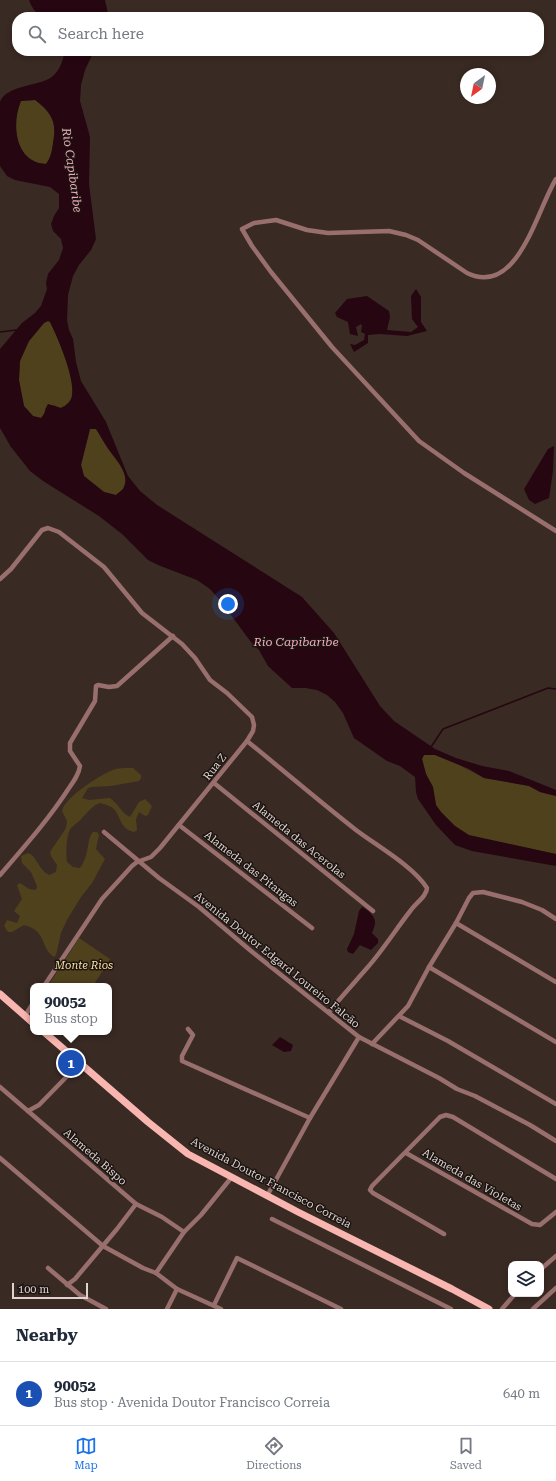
<!DOCTYPE html>
<meta charset="utf-8">
<style>
:root{--surface:#fff;--page:#f6f6f7;--text:#1f2937;--muted:#747a83;--line:#e0e1e3;--accent:#1a73e8}
body{margin:0;font-family:"Roboto Serif",serif;background:var(--page);color:var(--text)}
.controls{position:absolute;right:12px;bottom:12px;display:grid;overflow:hidden;border-radius:8px;box-shadow:0 2px 6px #0003}
.controls button{width:36px;height:36px;display:grid;place-items:center;padding:0;border:0;border-bottom:1px solid var(--line);background:var(--surface);color:var(--text);font:20px sans-serif}
.compass{position:absolute;left:460px;top:68px;width:36px;height:36px;border-radius:50%;background:var(--surface);box-shadow:0 2px 6px #0003;rotate:213deg}
.scale{position:absolute;left:12px;bottom:10px;width:76px;box-sizing:border-box;padding-left:4px;border:2px solid #ded3cf;border-top:0;font-size:11px;line-height:14px;white-space:nowrap;color:#ded3cf;-webkit-text-stroke:3px #1b1411;paint-order:stroke}
.you{position:absolute;left:228px;top:604px;width:14px;height:14px;margin:-10px;border:3px solid #fff;border-radius:50%;background:#1a73e8;box-shadow:0 0 0 6px #1a73e833}
.badge{display:grid;place-items:center;width:26px;height:26px;border-radius:50%;background:var(--accent);color:#fff;font-size:13px;font-weight:700}
.pin{position:absolute;translate:-50% -50%;border:2px solid #fff;box-shadow:0 1px 4px #0006}
.popup{position:absolute;left:30px;top:983px;width:82px;height:52px;box-sizing:border-box;display:grid;place-content:center;border-radius:8px;background:var(--surface);filter:drop-shadow(0 1px 3px #0005);font-size:13px;white-space:nowrap;color:var(--muted)}
.popup b{font-size:15px;color:var(--text)}
.popup::after{content:'';position:absolute;left:50%;top:100%;margin-left:-8px;border:8px solid transparent;border-top-color:var(--surface)}
.list{margin:0;padding:0;list-style:none}
h2{display:flex;justify-content:space-between;align-items:center;height:52px;margin:0;padding:0 16px;font-size:17px}
h2 small{font-size:13px;font-weight:400;color:var(--muted)}
.list li{display:grid;grid-template-columns:26px 1fr auto;gap:12px;align-items:center;box-sizing:border-box;height:64px;padding:0 16px;border-top:1px solid var(--line)}
.list b{display:block;font-size:15px;white-space:nowrap}
.list p{margin:0;font-size:13px;white-space:nowrap;color:var(--muted)}
.list em{font-size:13px;font-style:normal;color:var(--muted)}
.icon{flex:none;width:22px;height:22px;fill:none;stroke:currentColor;stroke-width:2;stroke-linecap:round;stroke-linejoin:round}
.map{position:relative;flex:none;width:556px;height:1309px;overflow:hidden}
.search{position:absolute;background:var(--surface);box-shadow:0 2px 6px #0003;left:12px;right:12px;top:12px;height:44px;display:flex;align-items:center;gap:10px;box-sizing:border-box;padding:0 14px;border-radius:16px;color:var(--muted);font-size:15px}
.sheet{height:116px;background:var(--surface)}
nav{display:flex;justify-content:space-around;align-items:center;box-sizing:border-box;height:56px;border-top:1px solid var(--line);background:var(--surface);font-size:11px;color:var(--muted)}
nav a{display:grid;justify-items:center;gap:2px}
nav .on{color:var(--accent)}
.map>svg:first-child{display:block}
.green{fill:#50411d}
.water{fill:#260611;fill-rule:evenodd}
.lines{fill:none;stroke-linecap:round;stroke-linejoin:round}
.stream{stroke:#260611;stroke-width:1.5}
.minor{stroke:#986f6c;stroke-width:4.5}
.primary{stroke:#f9b5b0;stroke-width:7}
.labels{text-anchor:middle;dominant-baseline:central;stroke-width:3;stroke-linejoin:round;paint-order:stroke}
.street-label{font-size:11px;fill:#ded3cf;stroke:#1b1411}
.park-label{font-size:11px;font-style:italic;fill:#fbdf9f;stroke:#1b1411}
.water-label{font-size:12px;font-style:italic;fill:#f0a9bc;stroke:#1b1411}
</style>
<div class="map">
<svg width="556" height="1309" viewBox="0 0 556 1309">
<rect width="100%" height="100%" fill="#392a23"/>
<g class="green">
<path d="M 36,100 C 52,114 57,122 53,143 C 52,151 51,157 46,164 C 15,162 11,124 21,101 Z"/>
<path d="M 48,321 L 50,322 C 58,338 75,378 72,395 C 71,401 66,406 60,408 L 54,405 L 45,408 L 45,414 L 41,418 L 33,416 L 24,406 L 19,380 L 20,361 L 29,341 L 44,323 Z"/>
<path d="M 90,429 L 96,429 C 100,435 103,441 107,447 C 114,458 132,474 123,489 C 121,491 118,493 116,495 L 104,492 L 84,476 L 81,465 Z"/>
<path d="M 428,754 L 435,755 L 455,763 L 484,778 L 529,786 L 540,792 L 556,796 L 556,854 L 469,836 L 455,826 L 441,812 L 436,805 L 433,787 L 426,774 L 422,759 L 424,755 Z"/>
<path d="M 129,768 L 133,768 L 141,775 L 141,778 L 139,781 L 111,786 L 91,787 L 88,788 L 82,798 L 89,800 L 110,798 C 119,804 121,813 130,817 L 139,802 L 145,799 L 152,806 L 148,815 L 145,816 L 139,812 L 136,819 L 137,830 L 134,832 C 121,829 121,819 115,810 C 111,806 105,804 100,803 C 93,805 88,812 83,817 C 80,821 75,824 71,828 C 66,834 66,855 67,862 L 73,867 L 80,868 C 90,855 86,840 93,832 L 97,832 L 99,835 L 96,849 L 105,859 L 92,883 L 81,897 L 67,920 L 61,933 L 56,955 L 54,957 C 39,947 48,931 24,925 L 12,932 L 8,932 L 4,926 L 7,920 L 17,923 L 20,916 L 14,911 L 22,899 L 17,885 L 20,883 L 29,889 L 36,890 L 37,886 L 31,872 L 22,863 L 21,856 L 28,853 C 37,856 38,869 49,875 L 56,872 L 57,865 L 51,856 L 50,852 L 66,828 L 67,821 L 62,811 C 64,798 101,774 113,770 C 118,768 124,768 129,768 Z"/>
<path d="M 79,938 L 110,959 L 93,986 L 48,986 Z"/>
</g>
<g class="water">
<path d="M 29,0 L 105,0 L 108,14 L 108,17 L 45,17 C 36,15 32,8 29,0 Z"/>
<path d="M 65,51 L 94,51 L 85,70 L 81,85 L 80,101 L 90,137 L 89,184 L 96,239 L 91,250 L 79,265 L 73,276 L 68,295 L 67,320 L 69,330 L 73,339 L 76,362 L 81,381 L 106,422 L 128,476 L 140,491 L 157,505 L 302,597 L 334,633 L 380,706 L 394,721 L 435,749 L 456,758 L 482,766 L 509,771 L 556,790 L 556,796 L 540,792 L 529,786 L 484,778 L 469,769 L 435,755 L 424,755 L 422,759 L 426,774 L 433,787 L 436,805 L 441,812 L 455,826 L 469,835 L 556,854 L 556,866 L 472,851 L 455,845 L 436,825 L 418,799 L 416,792 L 415,777 L 400,766 L 387,761 L 354,738 L 343,713 L 335,702 L 327,695 L 317,690 L 306,688 L 292,688 L 268,666 L 259,650 L 251,642 L 219,599 L 210,589 L 197,580 L 158,565 L 148,560 L 122,534 L 99,516 L 43,481 L 30,471 L 11,447 L 0,428 L 0,349 L 22,323 L 35,313 L 41,306 L 47,289 L 46,283 L 48,274 L 59,260 L 63,248 L 61,239 L 53,231 L 51,224 L 54,216 L 59,208 L 59,194 L 50,187 L 15,180 L 7,176 L 0,166 L 0,102 C 7,84 40,87 53,76 C 60,70 63,60 65,51 ZM 35,100 C 52,113 57,122 53,143 C 52,151 51,157 46,164 C 15,163 11,124 21,101 ZM 48,321 L 50,322 C 58,338 75,378 72,395 C 72,401 66,406 61,408 L 48,404 C 45,409 45,414 41,418 L 33,416 L 24,406 L 19,380 L 20,361 L 29,341 L 44,323 ZM 90,429 L 96,429 C 100,435 103,441 107,447 C 114,458 132,474 123,489 C 121,491 118,493 116,495 L 104,492 L 84,476 L 81,465 Z"/>
<path d="M 416,289 L 421,297 L 421,322 L 427,331 L 407,336 L 380,334 L 368,335 L 368,343 L 354,352 L 350,344 L 355,345 L 364,340 L 365,334 L 361,332 L 362,326 L 361,324 L 356,327 L 358,336 L 350,334 L 348,322 L 337,317 L 335,313 L 347,299 L 367,296 L 389,311 L 390,317 L 387,330 L 411,332 L 418,327 L 412,319 L 411,296 Z"/>
<path d="M 554,446 L 553,471 L 549,498 L 535,504 L 529,500 L 524,489 L 548,449 Z"/>
<path d="M 362,907 C 367,909 376,917 375,923 C 375,926 373,930 372,933 L 378,939 L 378,943 L 371,950 L 360,945 L 353,954 L 348,952 L 347,949 L 354,934 L 359,911 Z"/>
<path d="M 280,1037 L 293,1045 L 291,1051 L 284,1052 L 272,1045 Z"/>
</g>
<g class="lines">
<g class="stream">
<path d="M 0,332 L 16,330"/>
<path d="M 431,747 L 443,729 L 548,688 L 556,689"/>
</g>
<g class="minor">
<path d="M 556,179 C 537,209 518,298 467,273 L 418,240 L 406,235 L 389,231 L 328,233 L 307,230 L 276,220 L 254,223 L 242,229 L 252,246 L 271,272 L 332,347 L 419,441 L 464,473 L 556,531"/>
<path d="M 0,579 L 11,569 L 42,530 L 48,528 L 59,532 L 104,567 L 142,613 L 182,644 L 195,658 L 210,680 L 227,693 L 252,717 L 254,725 L 253,731 L 247,741 L 160,848 L 151,857 L 137,862 L 132,866 L 102,899 L 44,986"/>
<path d="M 247,741 C 284,771 319,801 356,830 C 377,846 413,866 427,888 C 427,896 416,903 411,910 C 396,929 383,950 367,968 C 354,983 341,997 329,1012"/>
<path d="M 214,783 L 373,911"/>
<path d="M 179,825 L 312,928"/>
<path d="M 104,832 L 159,878 L 199,907 L 251,951 L 359,1037 L 439,1078 L 457,1089 L 475,1096 L 530,1125 L 556,1141"/>
<path d="M 0,875 C 24,847 49,819 69,788 C 74,781 79,774 80,766 L 70,751 L 70,743 L 95,701 L 96,686 L 98,685 L 109,687 L 117,686 L 173,636"/>
<path d="M 456,923 L 556,982"/>
<path d="M 429,967 L 556,1042"/>
<path d="M 25,1016 L 33,1003"/>
<path d="M 399,1016 L 448,1041 L 556,1104"/>
<path d="M 188,1029 L 193,1035 L 182,1056 L 182,1061 L 310,1118"/>
<path d="M 372,1044 L 408,1006 L 429,967 L 456,923 L 469,898 L 473,893 L 483,892 L 522,902 L 542,910 L 556,919"/>
<path d="M 0,1087 L 136,1204 L 162,1217 L 184,1232"/>
<path d="M 28,1111 L 39,1105 L 80,1063"/>
<path d="M 406,1153 L 532,1224 L 540,1225 L 556,1212"/>
<path d="M 0,1158 L 103,1246 L 143,1268 L 156,1273 L 177,1289 L 221,1309"/>
<path d="M 267,1196 L 310,1118 L 359,1037"/>
<path d="M 272,1219 L 451,1309"/>
<path d="M 444,1234 L 373,1193 L 370,1190 L 372,1186 L 440,1117 L 446,1115 L 453,1117 L 556,1179"/>
<path d="M 48,1268 L 80,1295 L 106,1309"/>
<path d="M 541,1269 L 556,1256"/>
<path d="M 156,1273 L 184,1232 L 201,1215 L 231,1178"/>
<path d="M 67,1285 L 75,1279 L 117,1229 L 136,1204"/>
<path d="M 214,1305 L 237,1258 L 341,1309"/>
<path d="M 167,1309 L 177,1289"/>
<path d="M 502,1309 L 515,1294"/>
<path d="M 533,1309 L 556,1288"/>
</g>
<g class="primary">
<path d="M 0,994 L 33,1023"/>
<path d="M 44,1032 L 148,1122 L 188,1154 L 298,1212 L 452,1289 L 489,1309"/>
</g>
</g>
<g class="labels">
<g class="street-label">
<text transform="translate(215 767) rotate(-52)">Rua Z</text>
<text transform="translate(299 840) rotate(39)">Alameda das Acerolas</text>
<text transform="translate(251 869) rotate(38)">Alameda das Pitangas</text>
<text transform="translate(277 960) rotate(39)">Avenida Doutor Edgard Loureiro Falcão</text>
<text transform="translate(95 1157) rotate(41)">Alameda Bispo</text>
<text transform="translate(472 1180) rotate(30)">Alameda das Violetas</text>
<text transform="translate(271 1183) rotate(28)">Avenida Doutor Francisco Correia</text>
</g>
<g class="park-label">
<text x="84" y="965">Monte Rios</text>
</g>
<g class="water-label">
<text transform="translate(72 170) rotate(82)">Rio Capibaribe</text>
<text x="296" y="642">Rio Capibaribe</text>
</g>
</g>
</svg>
<div class="controls">
<button><svg class="icon" aria-label="layers" viewBox="0 0 24 24"><path d="M12 4l9 5-9 5-9-5zM3 14l9 5 9-5"/></svg></button>
</div>
<svg class="compass" viewBox="-18 -18 36 36"><path d="M0-13l5 13h-10z" fill="#e53935"/><path d="M0 13l5-13h-10z" fill="#747a83"/></svg>
<div class="scale">100 m</div>
<div class="you"></div>
<div class="pin badge" style="left:71px;top:1063px;background:#1a4fb4">1</div>
<div class="popup"><b>90052</b>Bus stop</div>
<div class="search"><svg class="icon" aria-label="search" viewBox="0 0 24 24"><circle cx="10" cy="10" r="6"/><path d="M15 15l6 6"/></svg>Search here</div>
</div>
<section class="sheet">
<h2>Nearby<small></small></h2>
<ul class="list">
<li><span class="badge" style="background:#1a4fb4">1</span><div><b>90052</b><p>Bus stop · Avenida Doutor Francisco Correia</p></div><em>640 m</em></li>
</ul>
</section>
<nav>
<a class="on"><svg class="icon" aria-label="map" viewBox="0 0 24 24"><path d="M3 6l6-2 6 2 6-2v14l-6 2-6-2-6 2zM9 4v14M15 6v14"/></svg>Map</a>
<a><svg class="icon" aria-label="directions" viewBox="0 0 24 24"><path d="M12 3l9 9-9 9-9-9zM9 14v-3h6M13 9l2 2-2 2"/></svg>Directions</a>
<a><svg class="icon" aria-label="saved" viewBox="0 0 24 24"><path d="M7 4h10v16l-5-4-5 4z"/></svg>Saved</a>
</nav>
